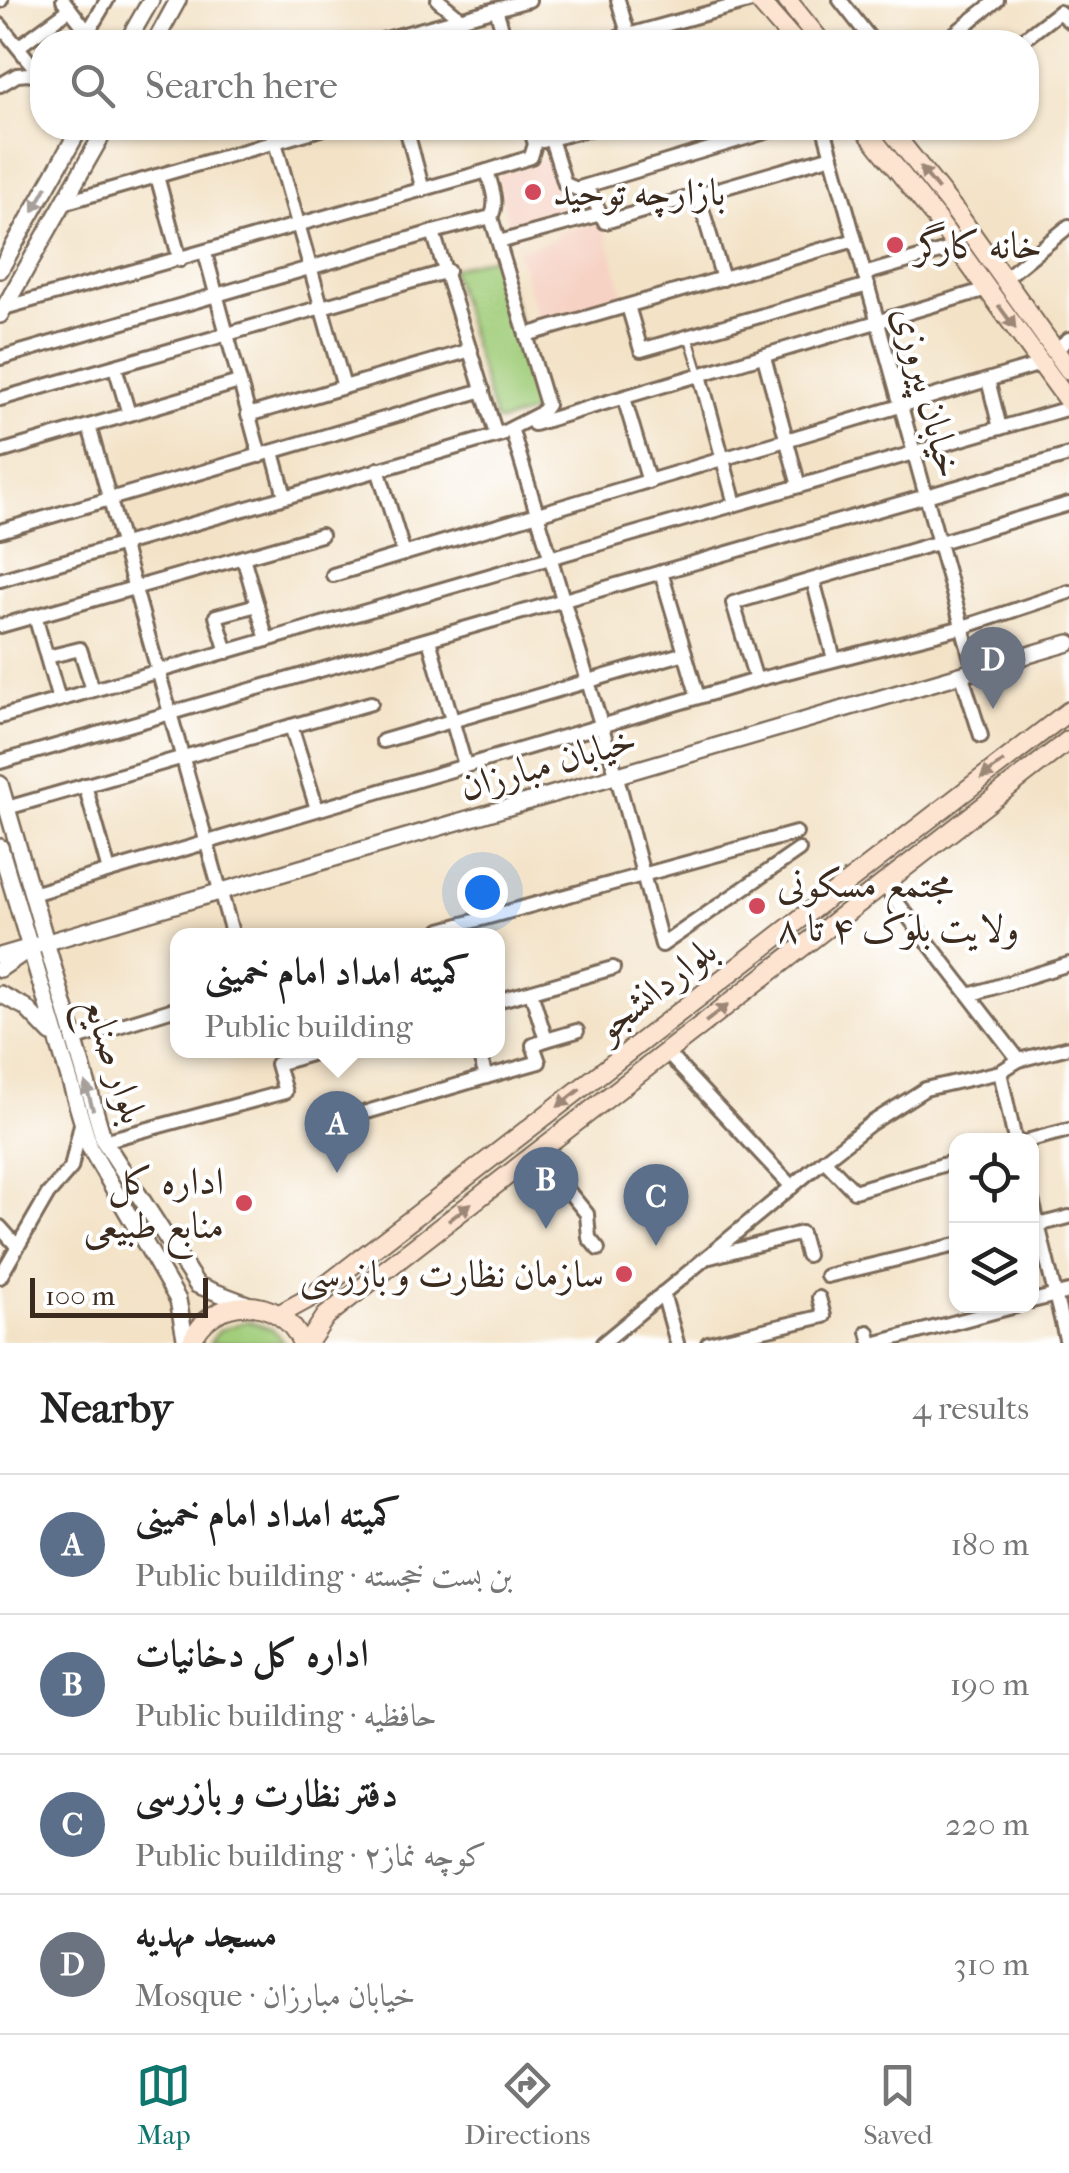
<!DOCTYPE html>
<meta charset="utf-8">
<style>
:root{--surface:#fff;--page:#f2f2f2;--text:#222;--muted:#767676;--line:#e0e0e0;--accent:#0f766e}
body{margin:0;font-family:"IM FELL French Canon",Amiri,serif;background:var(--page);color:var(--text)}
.controls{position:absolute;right:30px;bottom:30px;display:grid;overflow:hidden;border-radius:20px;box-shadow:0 2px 8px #0004}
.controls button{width:90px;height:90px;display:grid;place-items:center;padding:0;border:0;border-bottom:2px solid var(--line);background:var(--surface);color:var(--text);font:50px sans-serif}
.scale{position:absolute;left:30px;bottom:25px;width:178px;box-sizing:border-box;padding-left:10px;border:5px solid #3b2a1e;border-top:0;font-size:28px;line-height:35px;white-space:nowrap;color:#3b2a1e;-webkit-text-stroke:8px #fff;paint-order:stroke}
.you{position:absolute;left:482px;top:892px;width:35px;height:35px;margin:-25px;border:8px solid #fff;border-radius:50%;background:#1a73e8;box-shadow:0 0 0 15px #1a73e833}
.badge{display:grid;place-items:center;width:65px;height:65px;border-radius:50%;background:var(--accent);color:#fff;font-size:32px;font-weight:700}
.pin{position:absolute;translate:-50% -82px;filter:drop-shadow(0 2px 5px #0008)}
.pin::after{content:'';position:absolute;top:52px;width:35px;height:30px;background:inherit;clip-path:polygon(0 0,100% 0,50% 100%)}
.popup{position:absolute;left:170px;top:928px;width:335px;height:130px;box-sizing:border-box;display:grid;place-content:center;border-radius:20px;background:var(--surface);filter:drop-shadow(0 2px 8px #0005);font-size:32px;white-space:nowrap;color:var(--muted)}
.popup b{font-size:38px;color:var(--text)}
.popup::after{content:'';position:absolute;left:50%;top:100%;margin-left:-20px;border:20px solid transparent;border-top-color:var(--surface)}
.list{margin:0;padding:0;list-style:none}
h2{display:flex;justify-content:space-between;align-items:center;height:130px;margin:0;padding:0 40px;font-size:42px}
h2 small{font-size:32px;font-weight:400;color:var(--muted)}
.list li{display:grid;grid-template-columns:65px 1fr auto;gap:30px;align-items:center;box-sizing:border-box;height:140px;padding:0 40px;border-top:2px solid var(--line)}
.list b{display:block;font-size:38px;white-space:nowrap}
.list p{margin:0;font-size:32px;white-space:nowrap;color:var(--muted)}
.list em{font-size:32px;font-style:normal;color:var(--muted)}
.icon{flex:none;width:55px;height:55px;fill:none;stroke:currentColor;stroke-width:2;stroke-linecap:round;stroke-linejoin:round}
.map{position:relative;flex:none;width:1069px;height:1343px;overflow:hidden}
.search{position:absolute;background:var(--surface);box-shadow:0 2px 8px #0004;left:30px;right:30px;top:30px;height:110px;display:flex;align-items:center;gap:25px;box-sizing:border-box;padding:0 35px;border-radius:40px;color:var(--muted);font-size:38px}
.sheet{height:690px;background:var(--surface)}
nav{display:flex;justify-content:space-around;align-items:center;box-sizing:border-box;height:140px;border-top:2px solid var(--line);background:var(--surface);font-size:28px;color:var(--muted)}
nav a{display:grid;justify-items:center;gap:5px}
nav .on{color:var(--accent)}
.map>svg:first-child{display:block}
.built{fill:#f6d2c4}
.green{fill:#a2ce7b;stroke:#6e7c4c;stroke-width:2.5}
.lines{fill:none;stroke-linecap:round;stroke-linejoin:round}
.service-casing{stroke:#7b6a59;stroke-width:11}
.minor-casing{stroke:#7b6a59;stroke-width:18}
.tertiary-casing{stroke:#7b6a59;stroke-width:20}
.secondary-casing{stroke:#7b6a59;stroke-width:22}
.service{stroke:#fff;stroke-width:6}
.minor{stroke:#fff;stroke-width:12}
.tertiary{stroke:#fff;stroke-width:15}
.secondary{stroke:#fde4d0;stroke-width:18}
.oneway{fill:#9c8777}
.oneway2{fill:#a79f9a}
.poi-dot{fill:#d1495b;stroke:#fff;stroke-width:4}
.labels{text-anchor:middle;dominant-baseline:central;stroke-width:8;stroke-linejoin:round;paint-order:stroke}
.poi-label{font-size:38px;fill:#3b2a1e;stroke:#fff;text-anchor:start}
.street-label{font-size:38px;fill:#3b2a1e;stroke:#fff}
</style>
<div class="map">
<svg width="1069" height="1343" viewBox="0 0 1069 1343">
<rect width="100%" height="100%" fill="#fff"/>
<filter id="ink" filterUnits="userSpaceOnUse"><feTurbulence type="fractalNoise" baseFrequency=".01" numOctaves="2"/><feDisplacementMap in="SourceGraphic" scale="20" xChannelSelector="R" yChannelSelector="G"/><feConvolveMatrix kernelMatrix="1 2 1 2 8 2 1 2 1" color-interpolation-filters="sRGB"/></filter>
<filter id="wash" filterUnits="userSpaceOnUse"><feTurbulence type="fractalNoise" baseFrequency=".0048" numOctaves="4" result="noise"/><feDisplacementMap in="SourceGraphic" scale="40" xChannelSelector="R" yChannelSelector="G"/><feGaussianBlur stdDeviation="2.25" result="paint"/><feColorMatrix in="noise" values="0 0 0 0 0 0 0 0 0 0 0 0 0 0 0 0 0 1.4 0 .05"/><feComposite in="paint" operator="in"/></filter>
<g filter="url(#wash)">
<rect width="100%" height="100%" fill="#f3e2c6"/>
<g class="built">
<path d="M 549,156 L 559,186 L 569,199 L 585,201 L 585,207 L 510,229 L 497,176 Z"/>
<path d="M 602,220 L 625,300 L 540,325 L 518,250 L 557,239 L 556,233 Z"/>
</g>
<g class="green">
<path d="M 499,255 L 544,405 L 541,410 L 500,422 L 495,420 L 451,269 Z"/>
<path d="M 246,1321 L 273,1329 L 284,1343 L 209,1343 L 220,1330 Z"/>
</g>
</g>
<g filter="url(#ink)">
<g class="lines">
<defs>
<path id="service" d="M 689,338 L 700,374"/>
<g id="minor">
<path d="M 63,0 L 87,31"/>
<path d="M 438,0 L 461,19"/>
<path d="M 618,0 L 630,40"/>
<path d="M 840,0 L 873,42"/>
<path d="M 0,1 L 1,0"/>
<path d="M 496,9 L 506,42"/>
<path d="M 0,25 L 38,72"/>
<path d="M 82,42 L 107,0"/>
<path d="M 375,42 L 529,0"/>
<path d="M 603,42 L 755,0"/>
<path d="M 944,42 L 997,0"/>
<path d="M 1020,42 L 1059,12 L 1069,21"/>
<path d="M 18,47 L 70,9"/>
<path d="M 0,85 L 17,75 L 42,73"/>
<path d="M 271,128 L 344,387"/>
<path d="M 406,128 L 423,190"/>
<path d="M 824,128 L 975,673"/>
<path d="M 551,139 L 565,184 L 591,195 L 605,222 L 832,156"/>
<path d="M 898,139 L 913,128"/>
<path d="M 543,141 L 593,128"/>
<path d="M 157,176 L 180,260"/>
<path d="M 579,188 L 779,128"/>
<path d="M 698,195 L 723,279"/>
<path d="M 63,203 L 324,128"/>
<path d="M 491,217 L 547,405 L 541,413 L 502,433 L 495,431 L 433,232 L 491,217 C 499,203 491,185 487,171 L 531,157 L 535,144 L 530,128"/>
<path d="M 499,242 L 601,214"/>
<path d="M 205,253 L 260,456"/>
<path d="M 864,274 L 957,247"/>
<path d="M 1004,279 L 1069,226"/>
<path d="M 628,306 L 641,350 L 868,285"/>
<path d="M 4,308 L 487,171"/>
<path d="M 526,335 L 855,240"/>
<path d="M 1055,350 L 1069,339"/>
<path d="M 764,357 L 799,486"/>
<path d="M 0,358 L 433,232"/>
<path d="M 115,367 L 129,414"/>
<path d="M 700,375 L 735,504"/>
<path d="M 988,380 L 1000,428"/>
<path d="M 624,398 L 649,482"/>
<path d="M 0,399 L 448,271"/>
<path d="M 248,415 L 471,350"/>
<path d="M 534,424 L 987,289"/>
<path d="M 89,426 L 233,936"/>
<path d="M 512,431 L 617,777 L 662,945 L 799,850"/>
<path d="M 0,452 L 239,382"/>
<path d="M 273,452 L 285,496"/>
<path d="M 378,469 L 404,554"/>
<path d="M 0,531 L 483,390"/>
<path d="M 243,557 L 267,640"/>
<path d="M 661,572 L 698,697"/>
<path d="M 333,575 L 1041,364"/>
<path d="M 0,580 L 502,434"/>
<path d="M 813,580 L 834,659"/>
<path d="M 35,616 L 59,700"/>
<path d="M 0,626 L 321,535"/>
<path d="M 429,640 L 465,765"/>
<path d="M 227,652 L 216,616 L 257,605"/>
<path d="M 47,657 L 80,649 L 93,690"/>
<path d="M 962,676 L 981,736"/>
<path d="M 756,680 L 733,603 L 1069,504"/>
<path d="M 0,717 L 1069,408"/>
<path d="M 291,726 L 317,809"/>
<path d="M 383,741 L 685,653"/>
<path d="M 0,762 L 1069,455"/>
<path d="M 85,785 L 109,871"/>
<path d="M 7,808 L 371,703"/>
<path d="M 883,884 L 1019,1060"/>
<path d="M 32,894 L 756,680 L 963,627 L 1069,592"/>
<path d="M 443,936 L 441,930 L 796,833"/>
<path d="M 969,995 L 1069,964"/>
<path d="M 497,1001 L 613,968"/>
<path d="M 73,1040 L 177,1008"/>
<path d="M 546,1040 L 577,1031"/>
<path d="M 666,1052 L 792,1187"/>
<path d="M 1000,1072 L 1015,1140"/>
<path d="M 486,1077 L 539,1062 L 533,1045 L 546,1040 L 531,992"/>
<path d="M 343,1119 L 486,1077 L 478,1050"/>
<path d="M 1030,1140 L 1069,1130"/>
<path d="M 104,1141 L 285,1092 L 277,1064 L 324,1050"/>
<path d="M 537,1153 L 587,1214 L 589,1238 L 598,1249"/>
<path d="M 824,1160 L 854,1191 L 956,1161"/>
<path d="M 1032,1200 L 1067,1343"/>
<path d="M 1034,1226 L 1069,1217"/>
<path d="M 0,1227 L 16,1245"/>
<path d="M 710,1257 L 801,1233 L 807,1255"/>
<path d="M 827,1276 L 956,1245"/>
<path d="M 0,1277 L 48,1194 L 71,1168 L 81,1124"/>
<path d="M 663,1293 L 677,1343"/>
<path d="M 1032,1301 L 1069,1292"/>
<path d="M 868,1332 L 871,1343"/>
<path d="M 603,1343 L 824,1160 L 870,1124 L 925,1089 L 1000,1072 L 1019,1060 L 1069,1047"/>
<path d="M 708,1343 L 824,1316 L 819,1298"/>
<path d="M 877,1343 L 1016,1306"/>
</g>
<g id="tertiary">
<path d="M 127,42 L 151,0"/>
<path d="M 155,42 L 178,0"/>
<path d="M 0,270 L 80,128"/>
<path d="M 0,315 L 106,128"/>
<path d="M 0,784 L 104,1141 L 197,1285 L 247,1304"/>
<path d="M 0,847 L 90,1148 L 178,1300 L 186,1343"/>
<path d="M 0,956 L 1069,643"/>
<path d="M 0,969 L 22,954"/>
<path d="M 0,994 L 25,1007 L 51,1034"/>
</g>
<g id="secondary">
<path d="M 758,0 L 795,42"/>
<path d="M 787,0 L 821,42"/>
<path d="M 864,128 L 935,217 L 1069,402"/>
<path d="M 889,128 L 956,212 L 1069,370"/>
<path d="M 280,1314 L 311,1297 L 1069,711"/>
<path d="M 191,1343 C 211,1294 281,1293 302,1343"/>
<path d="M 308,1343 L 326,1316 L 1069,740"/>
</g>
</defs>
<use href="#service" class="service-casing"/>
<use href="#minor" class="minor-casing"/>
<use href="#tertiary" class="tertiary-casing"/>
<use href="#secondary" class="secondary-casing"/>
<use href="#service" class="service"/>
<use href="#minor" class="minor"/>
<use href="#tertiary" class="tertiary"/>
<use href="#secondary" class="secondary"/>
</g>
<defs><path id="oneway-solid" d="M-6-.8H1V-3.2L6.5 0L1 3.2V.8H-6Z" transform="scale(2.5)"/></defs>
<g class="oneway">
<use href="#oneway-solid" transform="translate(929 178) rotate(-129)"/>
<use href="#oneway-solid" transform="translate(1007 317) rotate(54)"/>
<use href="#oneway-solid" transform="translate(992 770) rotate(142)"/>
<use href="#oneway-solid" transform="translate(717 1013) rotate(-38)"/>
<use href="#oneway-solid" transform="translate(569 1098) rotate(142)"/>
<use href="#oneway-solid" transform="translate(460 1212) rotate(-38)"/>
</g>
<g class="oneway2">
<use href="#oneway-solid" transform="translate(40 199) rotate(119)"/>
<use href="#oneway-solid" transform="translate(89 1096) rotate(-106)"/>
</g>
</g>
<g class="poi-dot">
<circle cx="533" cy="192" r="10"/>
<circle cx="895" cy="245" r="10"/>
<circle cx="757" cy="906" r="10"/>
<circle cx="244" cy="1203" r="10"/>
<circle cx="624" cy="1274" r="10"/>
</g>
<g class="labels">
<g class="poi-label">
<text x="553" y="192">بازارچه توحید</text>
<text x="915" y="245">خانه کارگر</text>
<text x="777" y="884">مجتمع مسکونی<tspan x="777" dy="44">ولایت بلوک ۴ تا ۸</tspan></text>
<text x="224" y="1181" text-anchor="end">اداره کل<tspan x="224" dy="44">منابع طبیعی</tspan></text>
<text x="604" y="1274" text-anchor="end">سازمان نظارت و بازرسی</text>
</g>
<g class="street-label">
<text transform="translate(928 392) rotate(75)">خیابان پیروزی</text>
<text transform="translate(548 763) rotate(-16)">خیابان مبارزان</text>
<text transform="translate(656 989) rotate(-38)">بلواردانشجو</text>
<text transform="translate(115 1060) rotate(72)">بلوار صنایع</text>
</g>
</g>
</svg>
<div class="controls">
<button><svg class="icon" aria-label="locate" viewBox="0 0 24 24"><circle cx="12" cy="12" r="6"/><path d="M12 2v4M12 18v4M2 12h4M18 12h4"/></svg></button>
<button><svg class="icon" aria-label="layers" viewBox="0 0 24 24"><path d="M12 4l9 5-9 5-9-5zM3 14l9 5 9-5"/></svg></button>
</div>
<div class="scale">100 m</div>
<div class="you"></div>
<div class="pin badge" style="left:337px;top:1173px;background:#5c6f8a">A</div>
<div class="popup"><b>کمیته امداد امام خمینی</b>Public building</div>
<div class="pin badge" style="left:546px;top:1229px;background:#5c6f8a">B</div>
<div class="pin badge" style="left:656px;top:1246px;background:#5c6f8a">C</div>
<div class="pin badge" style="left:993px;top:709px;background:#6b7280">D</div>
<div class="search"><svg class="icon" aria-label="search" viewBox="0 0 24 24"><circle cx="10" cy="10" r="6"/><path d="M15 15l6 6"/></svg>Search here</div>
</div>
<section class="sheet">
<h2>Nearby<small>4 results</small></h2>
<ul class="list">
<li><span class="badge" style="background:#5c6f8a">A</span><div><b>کمیته امداد امام خمینی</b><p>Public building · بن بست خجسته</p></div><em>180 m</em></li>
<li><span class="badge" style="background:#5c6f8a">B</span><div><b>اداره کل دخانیات</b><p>Public building · حافظیه</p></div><em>190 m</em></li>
<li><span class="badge" style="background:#5c6f8a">C</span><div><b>دفتر نظارت و بازرسی</b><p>Public building · کوچه نماز۲</p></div><em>220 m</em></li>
<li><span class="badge" style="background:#6b7280">D</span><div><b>مسجد مهدیه</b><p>Mosque · خیابان مبارزان</p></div><em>310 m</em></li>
</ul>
</section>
<nav>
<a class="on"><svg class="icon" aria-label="map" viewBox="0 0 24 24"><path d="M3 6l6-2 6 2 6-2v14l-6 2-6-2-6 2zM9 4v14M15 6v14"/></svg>Map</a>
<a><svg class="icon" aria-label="directions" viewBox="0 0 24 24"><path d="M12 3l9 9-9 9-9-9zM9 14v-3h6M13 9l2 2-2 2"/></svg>Directions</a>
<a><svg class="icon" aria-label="saved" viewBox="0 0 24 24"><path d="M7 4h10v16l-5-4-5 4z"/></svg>Saved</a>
</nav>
